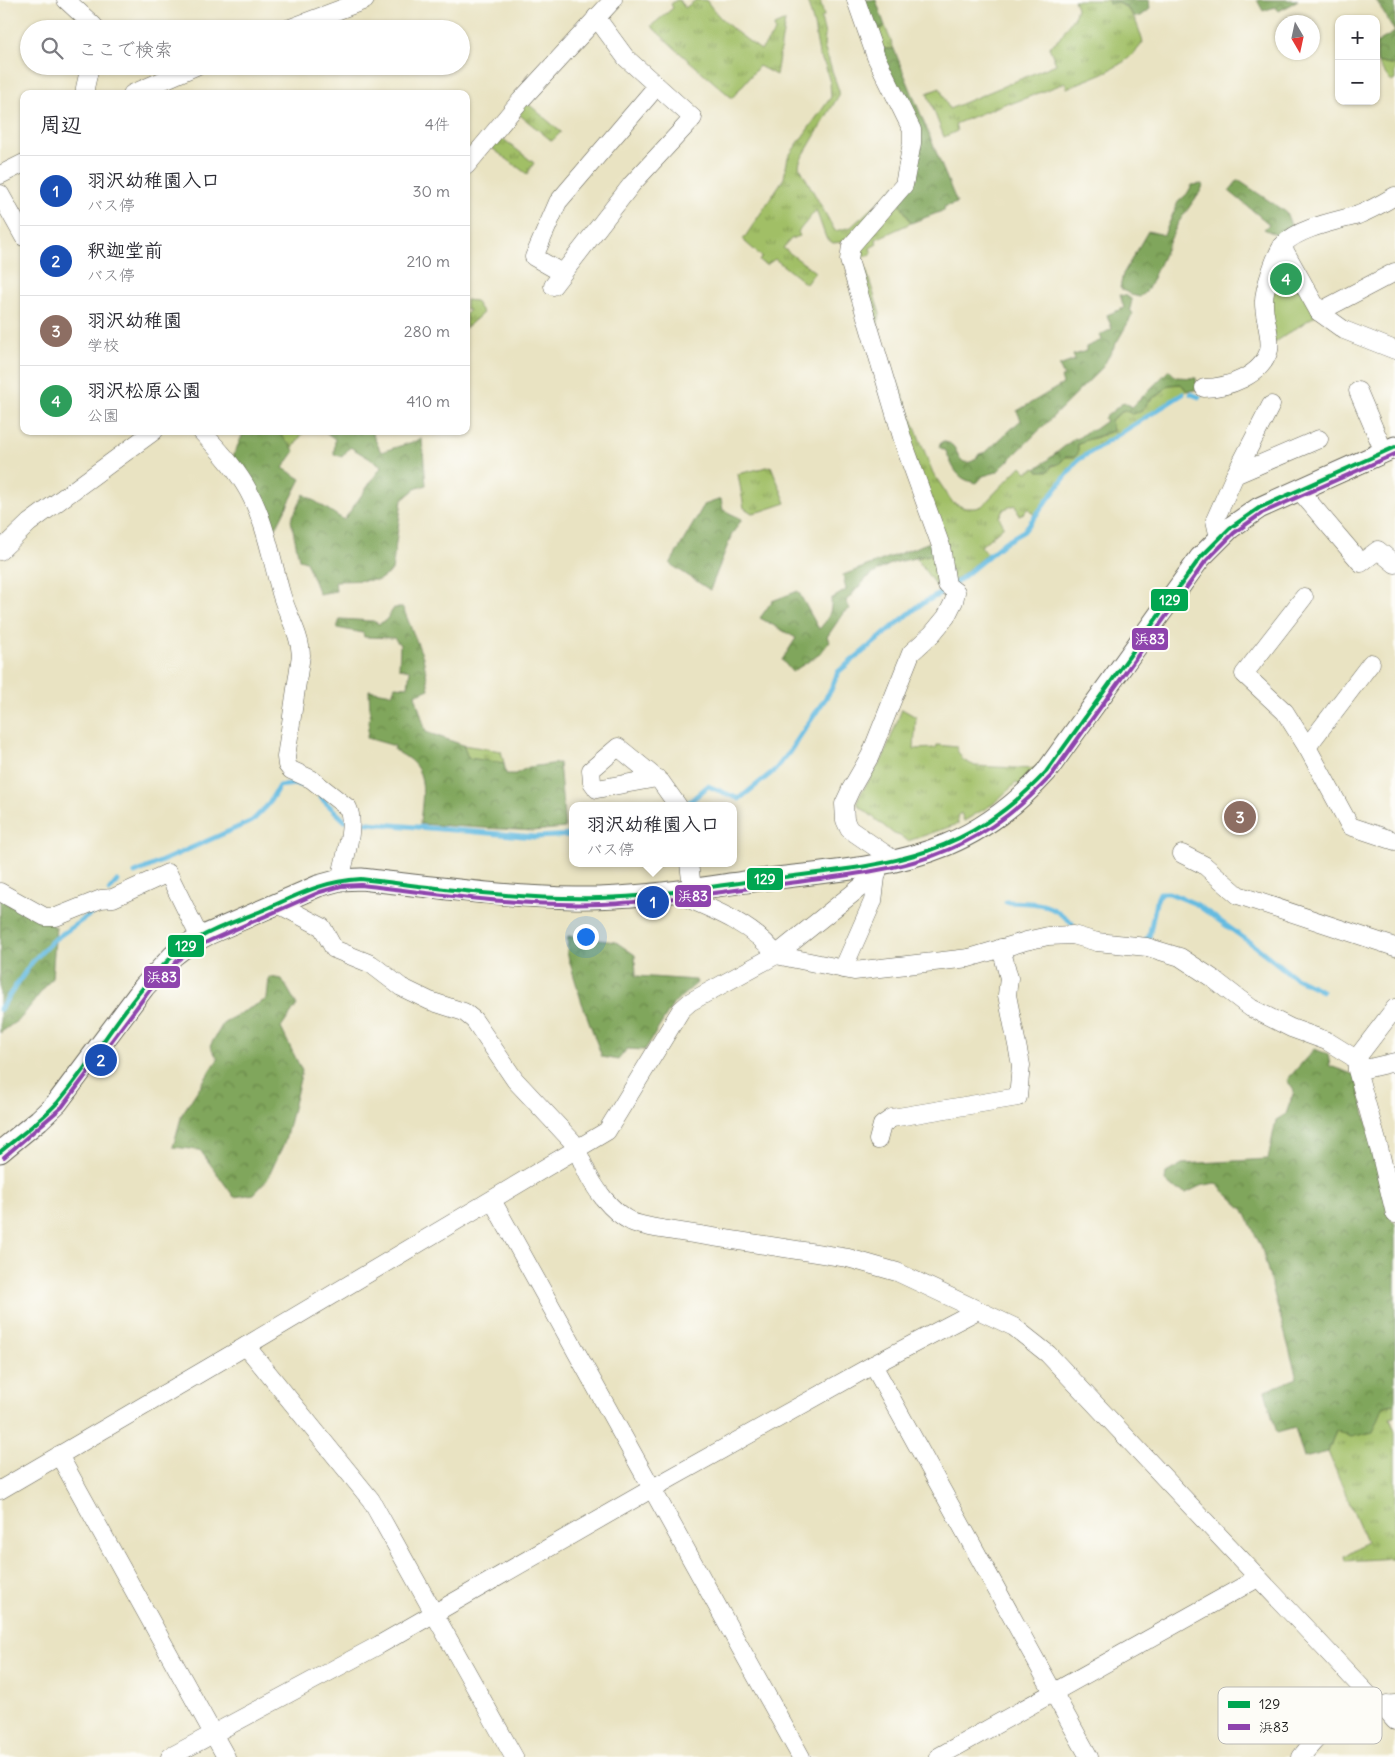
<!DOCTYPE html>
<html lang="ja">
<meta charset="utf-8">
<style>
:root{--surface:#fff;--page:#f7f7f7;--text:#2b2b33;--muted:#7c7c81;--line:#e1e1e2;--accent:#ea580c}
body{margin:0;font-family:Delius,"Klee One",sans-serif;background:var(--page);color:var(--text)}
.controls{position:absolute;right:15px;top:15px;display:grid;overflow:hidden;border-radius:10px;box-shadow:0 1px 4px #0004}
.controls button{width:45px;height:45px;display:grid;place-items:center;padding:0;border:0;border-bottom:1px solid var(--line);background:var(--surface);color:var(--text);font:25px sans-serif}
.compass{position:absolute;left:1275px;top:15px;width:45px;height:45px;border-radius:50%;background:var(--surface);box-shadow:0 1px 4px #0004;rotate:171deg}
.you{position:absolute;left:585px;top:936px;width:18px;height:18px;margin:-12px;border:4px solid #fff;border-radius:50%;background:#1a73e8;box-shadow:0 0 0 8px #1a73e833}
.badge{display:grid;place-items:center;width:32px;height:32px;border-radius:50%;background:var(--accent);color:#fff;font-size:16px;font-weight:700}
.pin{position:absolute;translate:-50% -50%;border:2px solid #fff;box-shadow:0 1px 5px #0006}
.popup{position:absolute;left:569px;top:802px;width:168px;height:65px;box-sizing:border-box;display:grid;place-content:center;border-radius:10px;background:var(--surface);filter:drop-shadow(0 1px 4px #0005);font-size:16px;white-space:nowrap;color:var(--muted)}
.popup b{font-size:19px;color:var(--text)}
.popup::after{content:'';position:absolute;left:50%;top:100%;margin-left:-10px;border:10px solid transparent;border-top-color:var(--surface)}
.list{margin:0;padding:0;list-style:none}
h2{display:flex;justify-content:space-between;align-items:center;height:65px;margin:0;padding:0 20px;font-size:21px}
h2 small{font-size:16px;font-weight:400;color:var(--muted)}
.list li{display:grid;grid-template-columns:32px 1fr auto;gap:15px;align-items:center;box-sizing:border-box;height:70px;padding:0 20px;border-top:1px solid var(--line)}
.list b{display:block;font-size:19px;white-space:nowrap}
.list p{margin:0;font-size:16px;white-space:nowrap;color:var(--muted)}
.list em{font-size:16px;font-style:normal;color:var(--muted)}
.icon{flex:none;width:28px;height:28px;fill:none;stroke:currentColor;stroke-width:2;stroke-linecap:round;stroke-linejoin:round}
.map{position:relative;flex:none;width:1395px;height:1757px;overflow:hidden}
.search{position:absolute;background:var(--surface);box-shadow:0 1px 4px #0004;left:20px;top:20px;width:450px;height:55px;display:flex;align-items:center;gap:12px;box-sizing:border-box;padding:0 18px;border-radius:28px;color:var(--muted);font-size:19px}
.panel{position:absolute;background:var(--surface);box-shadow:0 1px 4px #0004;left:20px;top:90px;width:450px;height:345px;border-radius:10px}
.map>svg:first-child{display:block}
.grass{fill:url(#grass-tufts);stroke:#5e6e41}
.forest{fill:url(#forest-crowns);stroke:#4e613c}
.park{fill:#a1bf66;stroke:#5e6e41}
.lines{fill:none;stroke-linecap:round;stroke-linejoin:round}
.stream{stroke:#65bbe1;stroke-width:5}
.minor-casing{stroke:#646256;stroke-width:19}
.tertiary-casing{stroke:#646256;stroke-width:23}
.minor{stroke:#fff;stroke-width:18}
.tertiary{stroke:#fff;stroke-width:21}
.bus-1-casing{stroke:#fdfcf7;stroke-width:8}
.bus-2-casing{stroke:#fdfcf7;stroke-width:8}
.bus-1{stroke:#00a651;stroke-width:4}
.bus-2{stroke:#8e44ad;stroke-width:4}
.key{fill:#fdfcf7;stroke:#bab9b5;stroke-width:1}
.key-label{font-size:14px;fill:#1c1c1c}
.line-badge{stroke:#fdfcf7;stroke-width:2}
.badge-label{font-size:14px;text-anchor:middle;font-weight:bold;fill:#fff}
</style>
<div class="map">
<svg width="1395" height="1757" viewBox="0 0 1395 1757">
<defs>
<pattern id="grass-tufts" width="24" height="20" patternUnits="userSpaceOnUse" patternTransform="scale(1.25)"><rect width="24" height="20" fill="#a1bf66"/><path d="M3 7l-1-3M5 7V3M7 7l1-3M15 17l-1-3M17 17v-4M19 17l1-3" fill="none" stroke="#829a53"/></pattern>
<pattern id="forest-crowns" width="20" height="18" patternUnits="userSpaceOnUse" patternTransform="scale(1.25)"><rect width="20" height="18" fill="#80a65b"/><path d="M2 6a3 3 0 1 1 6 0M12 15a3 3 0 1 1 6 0" fill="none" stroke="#68864a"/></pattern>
</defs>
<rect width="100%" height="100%" fill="#fdfcf7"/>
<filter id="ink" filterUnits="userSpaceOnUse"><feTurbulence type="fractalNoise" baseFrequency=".02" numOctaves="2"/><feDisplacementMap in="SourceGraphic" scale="10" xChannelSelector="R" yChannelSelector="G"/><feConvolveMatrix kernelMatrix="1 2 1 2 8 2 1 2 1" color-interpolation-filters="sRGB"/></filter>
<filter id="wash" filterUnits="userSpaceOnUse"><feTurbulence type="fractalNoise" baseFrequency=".0096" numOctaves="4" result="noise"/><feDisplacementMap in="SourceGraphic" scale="20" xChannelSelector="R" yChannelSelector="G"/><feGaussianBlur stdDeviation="1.12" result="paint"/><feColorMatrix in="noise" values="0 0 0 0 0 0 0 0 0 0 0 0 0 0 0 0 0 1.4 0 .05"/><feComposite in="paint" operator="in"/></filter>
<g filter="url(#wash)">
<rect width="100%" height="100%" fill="#e9e3c2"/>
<g class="grass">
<path d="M 676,0 L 679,0 L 685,8 L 696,0 L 706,0 C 721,22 740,35 761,50 L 775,32 L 774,26 L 785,21 L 776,75 L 759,66 L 732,98 L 680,53 L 651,26 L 673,8 L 671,4 Z"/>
<path d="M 807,0 L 820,0 L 824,16 L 821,18 L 825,35 L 824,47 L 839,91 L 839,95 L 800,161 L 799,166 L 835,231 L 851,227 L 898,184 L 852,238 L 843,240 L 842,242 L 833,243 L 826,238 L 816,210 L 798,232 L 800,236 L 791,239 L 783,248 L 815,272 L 806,284 L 775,259 L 766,265 L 759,261 L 762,257 L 743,240 L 784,178 L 788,157 L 831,97 L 830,83 L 825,65 L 819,55 L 814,25 Z"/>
<path d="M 1074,0 L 1108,0 L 1109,4 L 1117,2 C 1135,12 1137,24 1143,42 C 1127,68 1094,76 1067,88 L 1065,83 L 1010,104 L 1009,102 L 955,124 L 957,131 L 944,137 L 927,93 L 940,88 L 949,109 L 1056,64 L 1049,47 L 1059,39 L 1075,15 L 1077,8 Z"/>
<path d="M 869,25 L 881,29 L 885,26 L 894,49 L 884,49 L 874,42 Z"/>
<path d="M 1377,62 L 1390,65 L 1395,64 L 1395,80 L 1391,82 Z"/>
<path d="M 525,101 L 561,132 L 552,141 L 516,112 Z"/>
<path d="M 498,135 L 534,163 L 527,174 L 489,146 Z"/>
<path d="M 899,201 L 911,223 L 876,239 L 877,244 L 870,248 L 872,254 L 862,257 L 880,314 L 878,323 L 880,338 L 933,473 L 953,503 L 965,508 L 976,508 L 982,506 L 1021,466 L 1027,472 L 1035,468 L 1038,471 L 1059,464 L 1078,444 L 1084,440 L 1095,438 L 1113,431 L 1110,420 L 1125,410 L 1132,413 L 1140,412 L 1151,399 L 1160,394 L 1169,385 L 1182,384 L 1187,391 L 1078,458 L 1034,515 L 1028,508 L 1024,513 L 1019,515 L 1016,505 L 1004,509 L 999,517 L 1004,526 L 981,546 L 987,554 L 953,582 L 910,448 L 857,260 L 859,251 Z"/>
<path d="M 466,300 L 475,301 L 483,313 L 466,328 L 466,314 L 469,310 L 466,309 Z"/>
<path d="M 277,431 L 304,431 L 293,448 Z"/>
<path d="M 771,466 L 786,503 L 762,511 L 752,513 L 744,508 L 738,474 Z"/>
<path d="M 933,554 L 935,560 L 939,584 L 936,586 L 916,558 Z"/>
<path d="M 902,709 L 916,717 L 914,749 L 936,748 L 937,745 L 957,747 L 957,750 L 963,760 L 975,766 L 1037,769 L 1021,785 L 1016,783 L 993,804 L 964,821 L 961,813 L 957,816 L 958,824 L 908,841 L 900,836 L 894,834 L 858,805 L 858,798 L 883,758 Z"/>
<path d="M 463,745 L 501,751 L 504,763 L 468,758 Z"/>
<path d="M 1395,1404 L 1395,1417 L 1390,1418 L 1395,1432 L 1395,1558 L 1345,1561 L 1344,1556 L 1366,1542 L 1328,1452 L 1336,1430 L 1384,1406 Z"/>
</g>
<g class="forest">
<path d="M 860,0 L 876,0 L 885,26 C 869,38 864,11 860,0 Z"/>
<path d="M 1108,0 L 1149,0 L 1150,9 L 1141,16 L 1135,17 L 1125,6 L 1117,2 L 1109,4 Z"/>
<path d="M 1257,0 L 1298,0 L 1279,11 L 1275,7 L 1263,11 Z"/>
<path d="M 1376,0 L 1395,0 L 1395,32 Z"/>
<path d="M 1395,32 L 1395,64 L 1390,65 L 1377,62 L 1376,43 Z"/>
<path d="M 874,42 L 884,49 L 894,49 L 957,203 L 944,207 L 945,210 L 911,223 L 899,201 L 917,131 Z"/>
<path d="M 1238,180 L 1286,212 L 1292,228 L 1285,229 L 1281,237 L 1264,229 L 1269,224 L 1229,191 Z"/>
<path d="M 1202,184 L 1203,186 L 1200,192 L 1178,223 L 1148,289 L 1140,297 L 1131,295 L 1120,288 L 1123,274 L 1148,231 L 1164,235 L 1178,202 L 1187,194 L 1192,185 Z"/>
<path d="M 1120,295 L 1127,296 L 1132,300 L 1130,309 L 1133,314 L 1102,368 L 997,472 L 983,476 L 977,483 C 956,480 953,467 946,451 L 939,447 L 941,442 C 946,442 949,442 953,446 C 958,451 959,465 970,462 C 974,461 977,458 979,454 L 986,452 L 1021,420 L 1017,411 L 1063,384 L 1061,378 L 1064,376 L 1059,366 L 1075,360 L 1073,355 L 1086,351 L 1086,347 L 1102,340 L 1100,335 L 1112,329 L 1107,315 L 1124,308 Z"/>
<path d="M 1169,370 L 1176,377 L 1196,378 L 1197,390 L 1187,391 L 1181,384 L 1169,385 L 1160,394 L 1151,399 L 1140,412 L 1132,414 L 1124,410 L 1111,420 L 1113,431 L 1078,443 L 1078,453 L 1075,457 L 1065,457 L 1059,464 L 1052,465 L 1049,471 L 1038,471 L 1036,469 L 1075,438 L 1077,439 L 1090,429 L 1092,431 L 1106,421 L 1104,418 L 1124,402 L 1132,407 Z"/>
<path d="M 244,431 L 277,431 L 295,451 L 283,468 L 301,479 L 277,526 L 271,528 L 232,459 Z"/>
<path d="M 324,431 L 371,431 L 381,452 L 422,439 L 426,485 L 415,489 L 402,500 L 392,571 L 379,580 L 335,581 L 336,591 L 319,594 L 306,561 L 299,559 L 291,520 L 304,494 L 344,520 L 382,466 L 350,447 L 342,457 L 334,454 L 335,439 Z"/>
<path d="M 721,499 L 723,510 L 742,519 L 732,534 L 710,590 L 670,564 L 704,505 Z"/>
<path d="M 930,542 L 933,554 L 893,563 L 881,569 L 867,578 L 846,601 L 850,609 L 844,612 L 827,637 L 830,641 L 820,654 L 792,672 L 782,660 L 796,638 L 760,618 L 772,601 L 798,591 L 819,629 C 828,620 832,612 831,599 L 846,590 L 843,575 Z"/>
<path d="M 394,608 L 403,608 L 423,657 L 429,689 L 415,695 L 426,732 L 463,745 L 468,758 L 504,763 L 506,774 L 515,774 L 529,767 L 559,763 L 565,828 L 533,831 L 420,824 C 421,806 428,779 414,764 C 409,758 401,754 394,750 L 395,746 L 367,738 L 370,713 L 369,690 L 392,694 L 395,686 L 408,687 L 410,670 L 399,668 L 400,645 L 394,638 L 364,637 L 363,633 L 337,628 L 340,619 L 373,621 L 379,624 L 386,620 Z"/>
<path d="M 0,899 L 56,927 L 52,978 L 21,1018 L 0,1033 Z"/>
<path d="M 568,936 L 616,942 L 635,955 L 636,976 L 696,980 L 697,983 L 674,1003 L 645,1050 L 627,1049 L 618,1060 L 602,1057 L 581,1000 L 567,953 Z"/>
<path d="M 269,977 L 282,979 L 297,1005 L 281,1028 L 302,1071 L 285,1141 L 267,1180 L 254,1194 L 234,1197 L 200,1150 L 173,1147 L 182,1114 L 218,1059 L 210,1046 L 224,1022 L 267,999 Z"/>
<path d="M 1314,1049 L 1328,1054 L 1330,1066 L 1355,1075 L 1391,1217 L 1395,1224 L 1395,1404 L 1384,1406 L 1373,1432 L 1351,1437 L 1336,1430 L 1328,1452 L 1304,1458 L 1295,1428 L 1277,1433 L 1265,1391 L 1297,1378 L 1262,1249 L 1244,1210 L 1215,1183 L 1200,1186 L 1186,1193 L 1173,1188 L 1165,1181 L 1166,1173 L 1182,1164 L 1268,1159 L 1276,1120 L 1286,1114 L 1294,1091 L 1287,1080 Z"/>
</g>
<path class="park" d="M 1282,255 L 1316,315 L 1274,343 L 1269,304 Z"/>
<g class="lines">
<g class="stream">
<path d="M 1191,394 L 1199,397"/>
<path d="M 952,586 L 1005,542 L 1024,531 L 1078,460 L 1183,394"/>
<path d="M 320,797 L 345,821"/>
<path d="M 685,806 L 708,786 L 739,799 L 775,770 L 788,754 L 831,690 L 838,672 L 921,604 L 942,593"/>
<path d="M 357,822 L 535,837 L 573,835"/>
<path d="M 135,873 L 252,821 L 267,806 L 279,786 L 295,784 L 308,786"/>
<path d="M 109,891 L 117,881"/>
<path d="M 1006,902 C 1038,903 1047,901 1072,923"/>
<path d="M 1146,939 L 1149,937 L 1156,902 L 1160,893 L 1169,893 L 1196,904 L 1255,946 L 1294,977 L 1322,991"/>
<path d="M 0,1009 L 32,962 L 52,941 L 101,907"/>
</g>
</g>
</g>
<g filter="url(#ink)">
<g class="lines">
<defs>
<g id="minor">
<path d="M 66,0 L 94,26 L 94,29"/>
<path d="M 856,0 L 876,57 L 912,130 L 912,143 L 904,185 L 851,246 L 849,260 L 905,447 L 941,546 L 947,585 L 956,592 L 954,601 L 946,617 L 932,634 L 911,653 L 870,756 L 851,789 L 844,804 L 845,820 L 849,829 L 894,860"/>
<path d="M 288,29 L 365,0"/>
<path d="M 85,94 L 85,88 L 90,66"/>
<path d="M 132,94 L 196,66"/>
<path d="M 466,166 L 521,100 L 613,0"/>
<path d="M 0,175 L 24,163"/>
<path d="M 0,194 L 24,237"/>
<path d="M 1282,246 L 1319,312 L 1344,330 L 1395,350"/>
<path d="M 562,273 L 534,257 L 558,202 L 657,86"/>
<path d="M 553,286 L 632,184 L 693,118 L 626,58 L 596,17"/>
<path d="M 1319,312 L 1395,272"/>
<path d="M 1204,388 C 1227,388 1262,376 1269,350 C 1272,336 1263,316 1264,301 C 1264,290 1276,252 1284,244 C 1298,228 1337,221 1358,215 C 1371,210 1383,203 1395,196"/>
<path d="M 1358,391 L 1384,452"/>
<path d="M 201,431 C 217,448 233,465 245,485 C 265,518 271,557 281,593 C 287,615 300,633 301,655 L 286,757 L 287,765 L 291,770 L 311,779 L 348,808 C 356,825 344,861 340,880"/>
<path d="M 1235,475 L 1319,439"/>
<path d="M 1299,490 L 1361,563 L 1378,550 L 1395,564"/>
<path d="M 1219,538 L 1215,520 L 1235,475 L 1271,405"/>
<path d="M 0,551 L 29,523 L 154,431"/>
<path d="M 1304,597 L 1244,674 L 1285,712 L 1307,747 L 1350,826 L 1395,841"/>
<path d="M 1307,747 L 1371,663"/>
<path d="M 657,778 L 597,789 L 592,782 L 591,770 L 618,747 L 661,782 L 678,806"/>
<path d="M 1182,854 L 1204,865 L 1238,895 L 1395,947"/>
<path d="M 689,863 L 692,888"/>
<path d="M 670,891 C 705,906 753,923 776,955 L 854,971 L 969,958 L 1026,941 L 1048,936 L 1073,935 L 1097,942 L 1147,947 L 1180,957 L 1212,978 L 1251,1008 L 1291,1028 L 1327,1041 L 1356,1059 L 1365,1069 L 1395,1062"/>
<path d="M 0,892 L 45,917 L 56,917 L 101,899 L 113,898 L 168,873 L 200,938"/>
<path d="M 278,904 L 322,927 L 334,949 L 371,964 L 401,987 L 430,1001 L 464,1012 L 474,1020 L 515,1080 L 572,1141 C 577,1149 580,1157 584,1166 C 593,1187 611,1212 632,1222 C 639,1225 647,1226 655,1228 L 848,1258 L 897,1272 L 1014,1327 L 1048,1354 L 1378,1705"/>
<path d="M 843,969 L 873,901 L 877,869"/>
<path d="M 1395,1008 L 1356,1059 L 1357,1070 L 1379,1148 L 1395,1214"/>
<path d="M 878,1140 L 882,1125 L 892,1118 L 1018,1097 L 1021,1065 L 1007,995 L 1009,978 L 1001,948"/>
<path d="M 492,1200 L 801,1757"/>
<path d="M 246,1346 L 371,1500 L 514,1757"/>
<path d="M 873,1365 L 1089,1757"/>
<path d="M 59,1455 L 226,1757"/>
<path d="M 0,1490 L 246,1346 L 607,1131 L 681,1010 L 690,1002 L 776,955 L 877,874"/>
<path d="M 1387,1704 L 1389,1714 L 1395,1721"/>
<path d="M 170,1757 L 379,1645 L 653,1488 L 873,1365 L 978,1310"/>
<path d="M 938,1757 L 1258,1578"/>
<path d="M 1301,1757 C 1330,1720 1347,1707 1395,1704"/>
</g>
<path id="tertiary" d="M 0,1152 L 39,1120 L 57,1103 L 144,987 L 173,956 L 186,946 L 208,934 L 318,886 L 340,880 L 361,879 C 432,887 504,897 576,898 C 640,899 704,887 768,879 C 827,872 890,868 946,845 C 985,829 1018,803 1046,772 L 1200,558 L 1230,528 L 1259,508 L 1395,447"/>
</defs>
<use href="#minor" class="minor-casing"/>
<use href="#tertiary" class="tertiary-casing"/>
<use href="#minor" class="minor"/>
<use href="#tertiary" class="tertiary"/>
<defs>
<path id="bus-1" d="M 0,1152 C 19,1136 41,1121 58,1102 C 98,1055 127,998 173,956 C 198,933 236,922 268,908 C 301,893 324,881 361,879 C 440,888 519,900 599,898 C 655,897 712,886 768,879 C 883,865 961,862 1046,772 L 1200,558 L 1230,528 L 1259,508 L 1395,447"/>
<path id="bus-2" d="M 4,1157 L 62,1107 L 149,991 L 177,961 L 189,951 L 211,940 L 320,892 L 341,886 L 361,885 C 440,894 521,907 601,904 C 657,902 712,893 766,886 C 885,870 963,869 1051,776 L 1205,562 L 1234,533 L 1262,513 L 1395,454"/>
</defs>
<use href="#bus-1" class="bus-1-casing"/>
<use href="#bus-2" class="bus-2-casing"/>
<use href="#bus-1" class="bus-1"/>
<use href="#bus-2" class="bus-2"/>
</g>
</g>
<rect x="1218" y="1687" width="164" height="57" rx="8" class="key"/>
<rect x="1228" y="1701" width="22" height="7" fill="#00a651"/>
<rect x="1228" y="1724" width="22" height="6" fill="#8e44ad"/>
<g class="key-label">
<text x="1259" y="1709">129</text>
<text x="1259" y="1732">浜83</text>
</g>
<g class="line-badge">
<rect x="1150" y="588" width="39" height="24" rx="5" fill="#00a651"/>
<rect x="1131" y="627" width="38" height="24" rx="5" fill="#8e44ad"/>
<rect x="746" y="867" width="38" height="24" rx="5" fill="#00a651"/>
<rect x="674" y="884" width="38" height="24" rx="5" fill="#8e44ad"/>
<rect x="167" y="934" width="38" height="24" rx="5" fill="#00a651"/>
<rect x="143" y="965" width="38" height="24" rx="5" fill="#8e44ad"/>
</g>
<g class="badge-label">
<text x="1170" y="605">129</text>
<text x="1150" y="644">浜83</text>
<text x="765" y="884">129</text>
<text x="693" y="901">浜83</text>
<text x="186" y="951">129</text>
<text x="162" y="982">浜83</text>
</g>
</svg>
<div class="controls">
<button>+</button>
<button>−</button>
</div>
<svg class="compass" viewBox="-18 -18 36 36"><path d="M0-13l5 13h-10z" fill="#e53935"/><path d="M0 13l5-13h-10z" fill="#7c7c81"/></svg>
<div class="you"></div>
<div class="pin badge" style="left:653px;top:902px;background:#1a4fb4">1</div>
<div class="popup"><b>羽沢幼稚園入口</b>バス停</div>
<div class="pin badge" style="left:101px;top:1060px;background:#1a4fb4">2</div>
<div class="pin badge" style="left:1240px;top:817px;background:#8d6e63">3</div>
<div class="pin badge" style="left:1286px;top:279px;background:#2e9e5b">4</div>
<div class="search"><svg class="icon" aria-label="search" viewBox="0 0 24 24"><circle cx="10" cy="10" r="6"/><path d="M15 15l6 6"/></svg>ここで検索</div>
<section class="panel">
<h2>周辺<small>4件</small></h2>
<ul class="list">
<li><span class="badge" style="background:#1a4fb4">1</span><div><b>羽沢幼稚園入口</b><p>バス停</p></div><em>30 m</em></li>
<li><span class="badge" style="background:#1a4fb4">2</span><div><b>釈迦堂前</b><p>バス停</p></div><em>210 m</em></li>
<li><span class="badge" style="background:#8d6e63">3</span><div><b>羽沢幼稚園</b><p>学校</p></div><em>280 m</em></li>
<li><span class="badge" style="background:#2e9e5b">4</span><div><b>羽沢松原公園</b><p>公園</p></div><em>410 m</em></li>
</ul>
</section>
</div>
